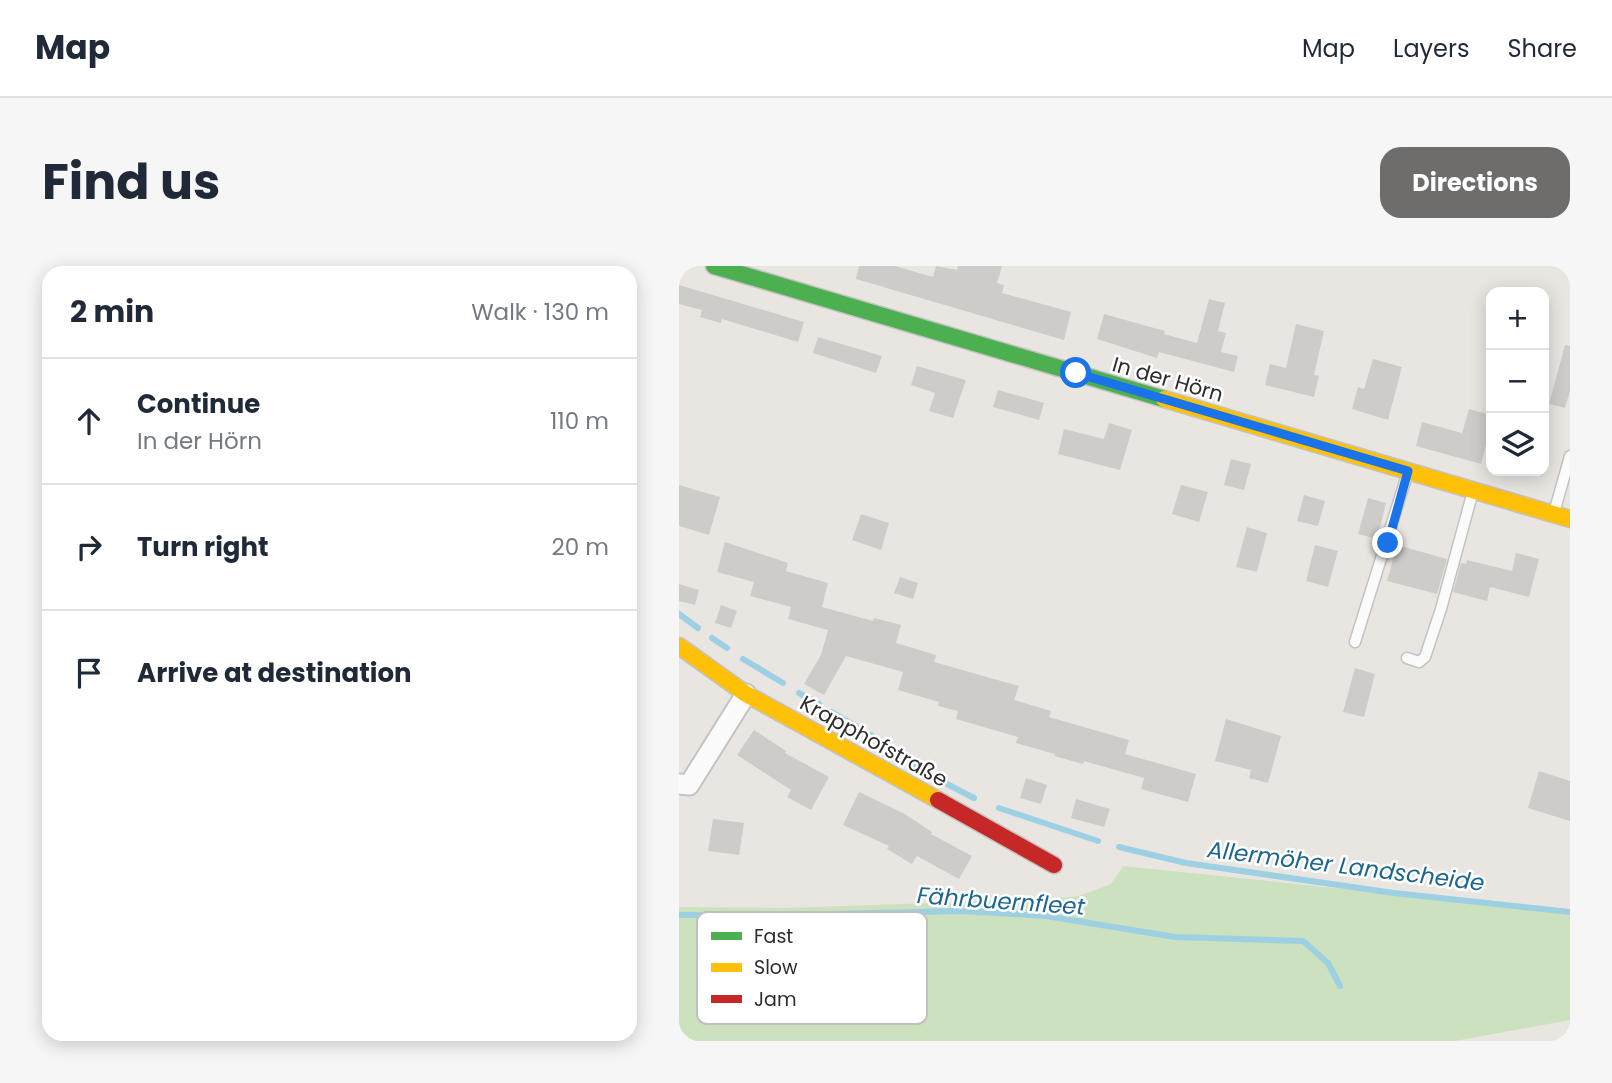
<!DOCTYPE html>
<meta charset="utf-8">
<style>
:root{--surface:#fff;--page:#f6f6f7;--text:#1f2937;--muted:#747a83;--line:#e0e1e3;--accent:#6e6d6c}
body{margin:0;font-family:Poppins,sans-serif;background:var(--page);color:var(--text)}
.controls{position:absolute;right:21px;top:21px;display:grid;overflow:hidden;border-radius:14px;box-shadow:0 4px 18px #0003}
.controls button{width:63px;height:63px;display:grid;place-items:center;padding:0;border:0;border-bottom:2px solid var(--line);background:var(--surface);color:var(--text);font:35px sans-serif}
.stop{position:absolute;width:21px;height:21px;margin:-16px;border:5px solid #1a73e8;border-radius:50%;background:#fff}
.stop.end{background:#1a73e8;border-color:#fff;box-shadow:0 2px 7px #0008}
.list{margin:0;padding:0;list-style:none}
h2{display:flex;justify-content:space-between;align-items:center;height:91px;margin:0;padding:0 28px;font-size:30px}
h2 small{font-size:23px;font-weight:400;color:var(--muted)}
.list li{display:grid;grid-template-columns:46px 1fr auto;gap:21px;align-items:center;box-sizing:border-box;height:126px;padding:0 28px;border-top:2px solid var(--line)}
.list b{display:block;font-size:26px;white-space:nowrap}
.list p{margin:0;font-size:23px;white-space:nowrap;color:var(--muted)}
.list em{font-size:23px;font-style:normal;color:var(--muted)}
.icon{flex:none;width:38px;height:38px;fill:none;stroke:currentColor;stroke-width:2;stroke-linecap:round;stroke-linejoin:round}
.map{position:relative;flex:none;width:891px;height:775px;overflow:hidden;border-radius:21px}
header{display:flex;align-items:center;gap:42px;box-sizing:border-box;height:98px;padding:0 35px;background:var(--surface);border-bottom:2px solid var(--line)}
header strong{font-size:33px}
nav{display:flex;gap:38px;margin-inline-start:auto;font-size:24px}
.intro{display:flex;align-items:center;justify-content:space-between;box-sizing:border-box;height:168px;padding:0 42px}
h1{margin:0;font-size:49px}
.button{padding:18px 32px;border-radius:21px;background:var(--accent);color:#fff;font-size:24px;font-weight:700}
main{display:flex;gap:42px;padding:0 42px}
aside{flex:1;background:var(--surface);border-radius:21px;box-shadow:0 4px 18px #0003}
.map>svg:first-child{display:block}
.green{fill:#cce1be}
.lines{fill:none;stroke-linecap:round;stroke-linejoin:round}
.stream{stroke:#9dd0e3;stroke-width:6}
.building{fill:#ceccc9}
.lane-casing{stroke:#c4c2c2;stroke-width:13}
.street-casing{stroke:#c4c2c2;stroke-width:23}
.fast-casing{stroke:#c4c2c2;stroke-width:19}
.slow-casing{stroke:#c4c2c2;stroke-width:19}
.jam-casing{stroke:#c4c2c2;stroke-width:19}
.lane{stroke:#fcfbfb;stroke-width:10}
.street{stroke:#fcfbfb;stroke-width:19}
.fast{stroke:#4caf50;stroke-width:16}
.slow{stroke:#ffc107;stroke-width:16}
.jam{stroke:#c62828;stroke-width:16}
.route{stroke:#1a73e8;stroke-width:9}
.labels{text-anchor:middle;dominant-baseline:central;stroke-width:5;stroke-linejoin:round;paint-order:stroke}
.street-label{font-size:21px;fill:#2c2c2c;stroke:#fff}
.water-label{font-size:23px;font-style:italic;fill:#1b6691;stroke:#fff}
.key{fill:#fff;stroke:#c0c0c0;stroke-width:2}
.key-label{font-size:19px;fill:#2c2c2c}
</style>
<header>
<strong>Map</strong>
<nav><a>Map</a><a>Layers</a><a>Share</a></nav>
</header>
<div class="intro"><h1>Find us</h1><a class="button">Directions</a></div>
<main>
<aside>
<h2>2 min<small>Walk · 130 m</small></h2>
<ul class="list">
<li><svg class="icon" aria-label="ahead" viewBox="0 0 24 24"><path d="M12 20V5M6 11l6-6 6 6"/></svg><div><b>Continue</b><p>In der Hörn</p></div><em>110 m</em></li>
<li><svg class="icon" aria-label="right" viewBox="0 0 24 24"><path d="M7 20v-9h11M14 6l5 5-5 5"/></svg><div><b>Turn right</b></div><em>20 m</em></li>
<li><svg class="icon" aria-label="arrive" viewBox="0 0 24 24"><path d="M6 21V4h12l-3 4 3 4H6"/></svg><div><b>Arrive at destination</b></div></li>
</ul>
</aside>
<div class="map">
<svg width="891" height="775" viewBox="0 0 891 775">
<rect width="100%" height="100%" fill="#e9e6e2"/>
<path class="green" d="M 444,600 L 891,646 L 891,754 L 776,775 L 0,775 L 0,641 L 105,642 L 369,633 L 400,630 L 432,618 Z"/>
<g class="lines">
<g class="stream">
<path d="M 0,348 L 19,362"/>
<path d="M 33,372 L 48,382"/>
<path d="M 64,393 L 104,417"/>
<path d="M 120,427 L 140,438"/>
<path d="M 153,446 L 178,461"/>
<path d="M 192,469 L 207,479"/>
<path d="M 224,491 L 252,509"/>
<path d="M 264,516 L 295,532"/>
<path d="M 320,542 L 419,575"/>
<path d="M 440,581 L 507,597 L 715,627 L 891,646"/>
<path d="M 0,649 L 104,649 L 283,645 L 367,650 L 496,671 L 624,675 L 649,697 L 661,720"/>
</g>
</g>
<g class="building">
<path d="M 180,0 L 216,0 L 254,11 L 257,0 L 278,4 L 279,0 L 323,0 L 318,17 L 325,19 L 323,27 L 392,46 L 385,74 L 177,13 Z"/>
<path d="M 0,19 L 125,56 L 119,76 L 43,53 L 42,57 L 21,51 L 23,44 L 0,38 Z"/>
<path d="M 530,33 L 546,37 L 539,65 L 547,67 L 542,86 L 559,90 L 555,106 L 480,86 L 478,92 L 418,73 L 425,48 L 486,65 L 485,68 L 518,77 Z"/>
<path d="M 617,58 L 645,65 L 635,109 L 640,110 L 635,131 L 586,119 L 591,98 L 607,102 Z"/>
<path d="M 139,71 L 203,90 L 197,107 L 134,87 Z"/>
<path d="M 886,79 L 891,80 L 891,125 L 886,142 L 870,138 Z"/>
<path d="M 694,93 L 723,101 L 709,154 L 673,143 L 679,121 L 685,123 Z"/>
<path d="M 238,100 L 287,114 L 274,152 L 250,145 L 256,127 L 232,119 Z"/>
<path d="M 319,124 L 365,137 L 360,154 L 314,141 Z"/>
<path d="M 790,143 L 812,149 L 812,159 L 802,198 L 737,180 L 743,156 L 783,167 Z"/>
<path d="M 430,157 L 453,164 L 441,204 L 379,188 L 385,163 L 425,173 Z"/>
<path d="M 552,193 L 572,198 L 565,224 L 545,219 Z"/>
<path d="M 0,219 L 41,231 L 30,269 L 0,260 Z"/>
<path d="M 502,219 L 529,226 L 520,256 L 493,248 Z"/>
<path d="M 625,229 L 646,235 L 639,260 L 618,255 Z"/>
<path d="M 689,232 L 707,237 L 698,273 L 679,268 Z"/>
<path d="M 182,248 L 210,257 L 202,284 L 173,274 Z"/>
<path d="M 568,261 L 588,267 L 578,306 L 557,301 Z"/>
<path d="M 46,276 L 109,297 L 107,305 L 149,317 L 143,341 L 194,355 L 195,352 L 222,359 L 217,377 L 257,389 L 255,396 L 340,420 L 335,434 L 372,445 L 370,451 L 450,474 L 446,488 L 517,508 L 509,536 L 462,523 L 465,512 L 405,495 L 404,498 L 375,490 L 376,488 L 337,477 L 339,471 L 277,453 L 279,445 L 259,440 L 260,436 L 219,424 L 224,406 L 167,390 L 145,429 L 125,418 L 142,389 L 149,364 L 109,353 L 112,341 L 71,330 L 75,316 L 38,306 Z"/>
<path d="M 636,279 L 659,285 L 649,321 L 627,315 Z"/>
<path d="M 718,279 L 768,293 L 758,328 L 708,315 Z"/>
<path d="M 837,287 L 860,293 L 850,331 L 811,321 L 808,335 L 774,326 L 782,297 L 787,298 L 788,294 L 833,305 Z"/>
<path d="M 221,311 L 239,317 L 234,333 L 215,327 Z"/>
<path d="M 0,318 L 20,324 L 16,339 L 0,335 Z"/>
<path d="M 42,339 L 58,345 L 52,362 L 36,357 Z"/>
<path d="M 676,402 L 696,408 L 685,451 L 664,446 Z"/>
<path d="M 547,453 L 602,470 L 589,517 L 570,512 L 572,504 L 536,495 Z"/>
<path d="M 75,464 L 107,485 L 106,487 L 150,511 L 132,544 L 108,531 L 112,524 L 58,489 Z"/>
<path d="M 860,505 L 891,515 L 891,555 L 849,542 Z"/>
<path d="M 347,512 L 368,519 L 362,538 L 341,532 Z"/>
<path d="M 180,526 L 224,547 L 253,566 L 252,568 L 293,590 L 280,613 L 238,590 L 233,598 L 208,583 L 210,580 L 164,559 Z"/>
<path d="M 397,533 L 431,543 L 425,561 L 392,552 Z"/>
<path d="M 34,553 L 65,557 L 60,589 L 29,585 Z"/>
</g>
<g class="lines">
<defs>
<g id="lane">
<path d="M 875,247 L 891,190"/>
<path d="M 676,376 L 729,206"/>
<path d="M 728,392 L 740,396 L 746,391 L 762,343 L 794,225"/>
</g>
<path id="street" d="M 0,518 L 10,519 L 67,428"/>
<path id="fast" d="M 35,0 L 485,133"/>
<g id="slow">
<path d="M 485,133 L 891,253"/>
<path d="M 0,380 L 67,428 L 259,534"/>
</g>
<path id="jam" d="M 259,534 L 375,599"/>
</defs>
<use href="#lane" class="lane-casing"/>
<use href="#street" class="street-casing"/>
<use href="#fast" class="fast-casing"/>
<use href="#slow" class="slow-casing"/>
<use href="#jam" class="jam-casing"/>
<use href="#lane" class="lane"/>
<use href="#street" class="street"/>
<use href="#fast" class="fast"/>
<use href="#slow" class="slow"/>
<use href="#jam" class="jam"/>
</g>
<g class="lines">
<path class="route" d="M 397,107 L 729,205 L 709,277"/>
</g>
<g class="labels">
<g class="street-label">
<text transform="translate(489 113) rotate(16)">In der Hörn</text>
<text transform="translate(195 475) rotate(29)">Krapphofstraße</text>
</g>
<g class="water-label">
<text transform="translate(667 600) rotate(7)">Allermöher Landscheide</text>
<text transform="translate(322 635) rotate(4)">Fährbuernfleet</text>
</g>
</g>
<rect x="18" y="646" width="230" height="112" rx="10" class="key"/>
<rect x="32" y="666" width="31" height="8" fill="#4caf50"/>
<rect x="32" y="697" width="31" height="9" fill="#ffc107"/>
<rect x="32" y="729" width="31" height="8" fill="#c62828"/>
<g class="key-label">
<text x="75" y="677">Fast</text>
<text x="75" y="708">Slow</text>
<text x="75" y="740">Jam</text>
</g>
</svg>
<div class="controls">
<button>+</button>
<button>−</button>
<button><svg class="icon" aria-label="layers" viewBox="0 0 24 24"><path d="M12 4l9 5-9 5-9-5zM3 14l9 5 9-5"/></svg></button>
</div>
<div class="stop" style="left:397px;top:107px"></div>
<div class="stop end" style="left:709px;top:277px"></div>
</div>
</main>
